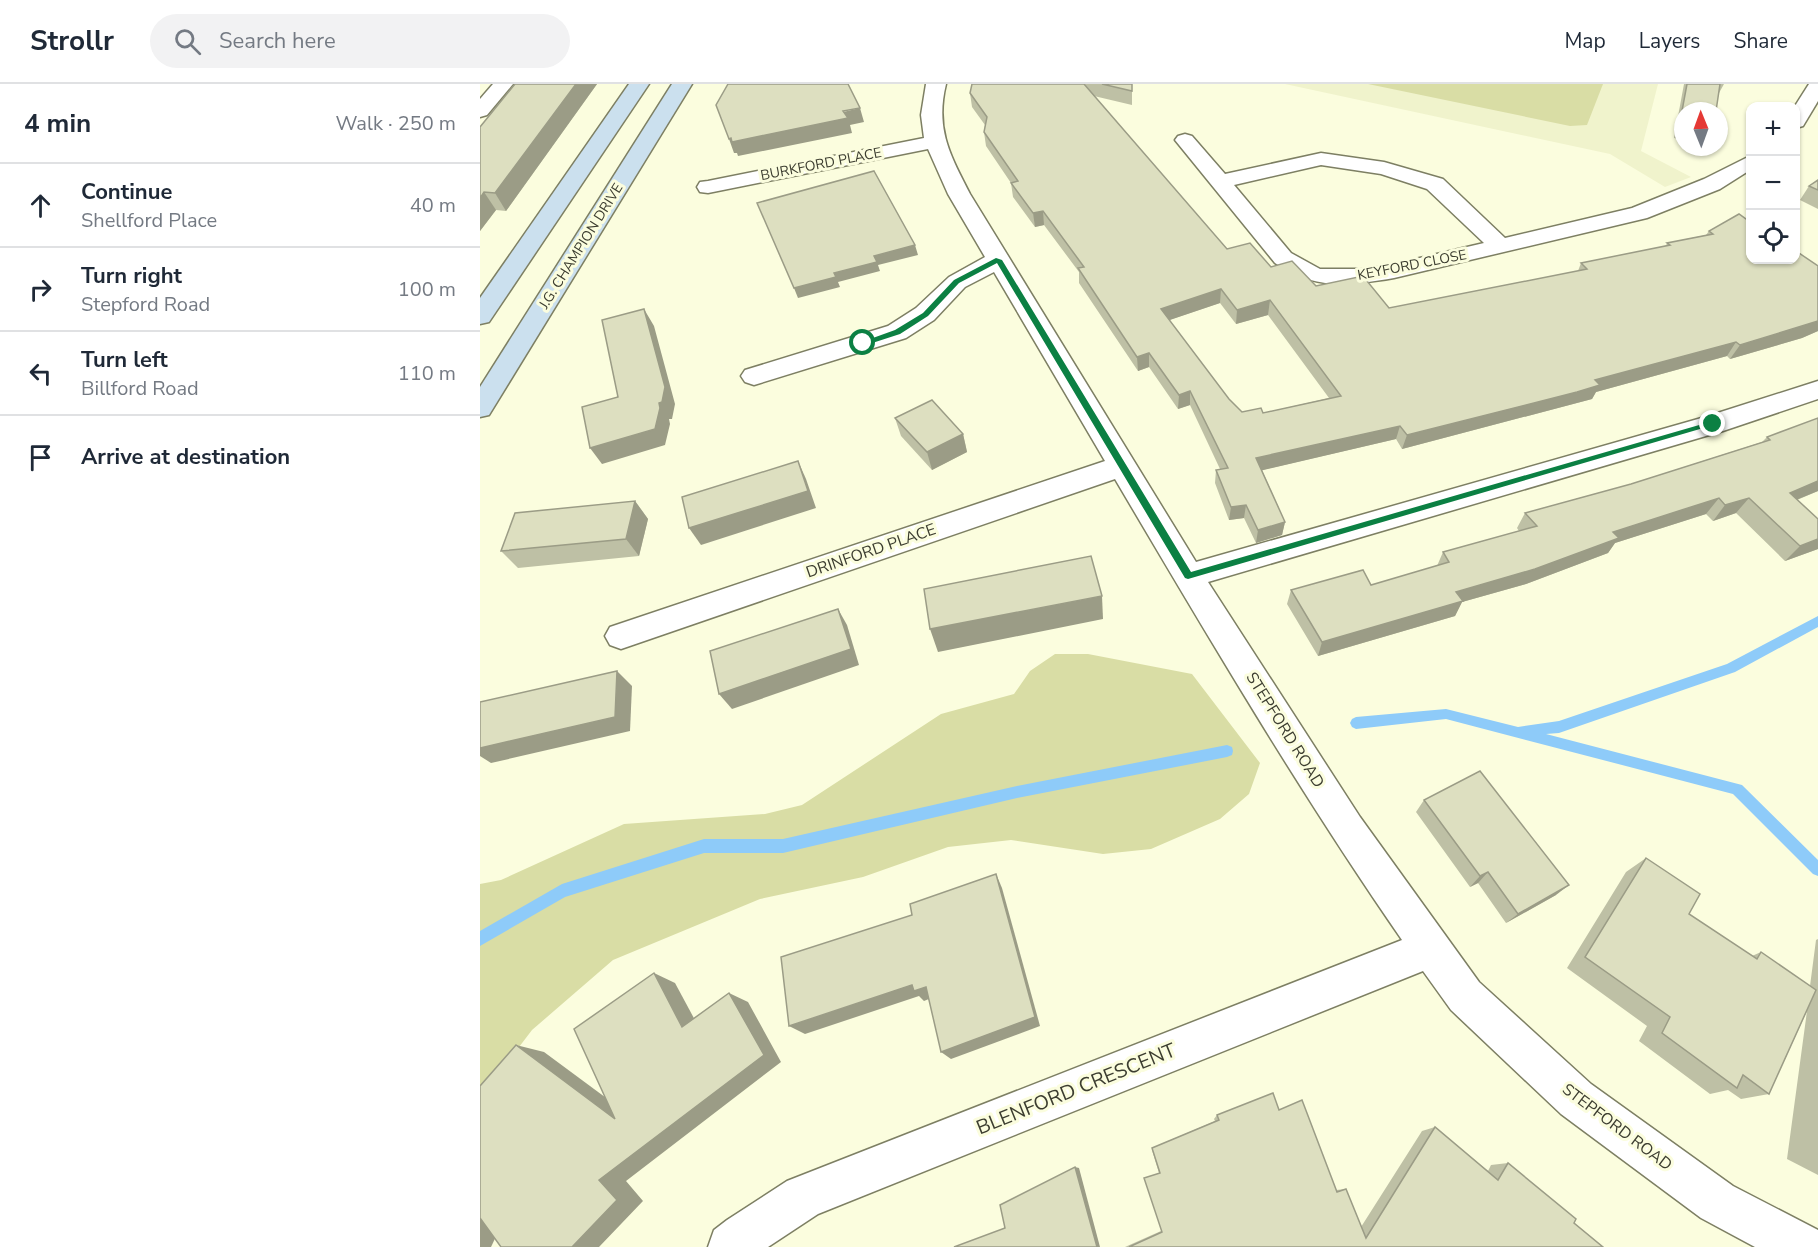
<!DOCTYPE html>
<meta charset="utf-8">
<style>
:root{--surface:#fff;--page:#f2f2f3;--text:#1f2937;--muted:#747a83;--line:#e0e1e3}
body{margin:0;font-family:"Nunito Sans",sans-serif;background:var(--page);color:var(--text)}
.controls{position:absolute;right:18px;top:18px;display:grid;overflow:hidden;border-radius:12px;box-shadow:0 2px 4px #0004}
.controls button{width:54px;height:54px;display:grid;place-items:center;padding:0;border:0;border-bottom:2px solid var(--line);background:var(--surface);color:var(--text);font:30px sans-serif}
.compass{position:absolute;left:1194px;top:18px;width:54px;height:54px;border-radius:50%;background:var(--surface);box-shadow:0 2px 4px #0004;rotate:359deg}
.stop{position:absolute;width:18px;height:18px;margin:-14px;border:4px solid #0b8043;border-radius:50%;background:#fff}
.stop.end{background:#0b8043;border-color:#fff;box-shadow:0 2px 6px #0008}
.list{margin:0;padding:0;list-style:none}
h2{display:flex;justify-content:space-between;align-items:center;height:78px;margin:0;padding:0 24px;font-size:26px}
h2 small{font-size:20px;font-weight:400;color:var(--muted)}
.list li{display:grid;grid-template-columns:39px 1fr auto;gap:18px;align-items:center;box-sizing:border-box;height:84px;padding:0 24px;border-top:2px solid var(--line)}
.list b{display:block;font-size:22px;white-space:nowrap}
.list p{margin:0;font-size:20px;white-space:nowrap;color:var(--muted)}
.list em{font-size:20px;font-style:normal;color:var(--muted)}
.icon{flex:none;width:33px;height:33px;fill:none;stroke:currentColor;stroke-width:2;stroke-linecap:round;stroke-linejoin:round}
.map{position:relative;flex:none;width:1338px;height:1163px;overflow:hidden}
header{display:flex;align-items:center;gap:36px;box-sizing:border-box;height:84px;padding:0 30px;background:var(--surface);border-bottom:2px solid var(--line)}
header strong{font-size:28px}
nav{display:flex;gap:33px;margin-inline-start:auto;font-size:21px}
.search{width:420px;height:54px;background:var(--page);display:flex;align-items:center;gap:15px;box-sizing:border-box;padding:0 21px;border-radius:33px;color:var(--muted);font-size:22px}
main{display:flex}
aside{flex:1;background:var(--surface)}
.map>svg:first-child{display:block}
.built{fill:#f0f3cc}
.green{fill:#d9dda5}
.lines{fill:none;stroke-linecap:round;stroke-linejoin:round}
.stream{fill:#8ecbf9;fill-rule:evenodd}
.street-casing{stroke:#7d7f63;stroke-width:3}
.secondary-casing{stroke:#7d7f63;stroke-width:3}
.street{fill:#fff;fill-rule:evenodd}
.secondary{fill:#cbe0ee;fill-rule:evenodd}
.wall{fill:#bec0a5;fill-rule:evenodd}
.shaded-wall{fill:#9b9c86}
.building{fill:#dddfc0;stroke:#9b9c86;stroke-width:1.5;fill-rule:evenodd}
.route{fill:#0b8043}
.labels{text-anchor:middle;dominant-baseline:central;stroke-width:6;stroke-linejoin:round;paint-order:stroke}
.far-street-label{font-size:14px;fill:#3c3d30;stroke:#fbfdde}
.street-label{font-size:16px;fill:#3c3d30;stroke:#fbfdde}
.near-street-label{font-size:20px;fill:#3c3d30;stroke:#fbfdde}
</style>
<header>
<strong>Strollr</strong>
<div class="search"><svg class="icon" aria-label="search" viewBox="0 0 24 24"><circle cx="10" cy="10" r="6"/><path d="M15 15l6 6"/></svg>Search here</div>
<nav><a>Map</a><a>Layers</a><a>Share</a></nav>
</header>
<main>
<aside>
<h2>4 min<small>Walk · 250 m</small></h2>
<ul class="list">
<li><svg class="icon" aria-label="ahead" viewBox="0 0 24 24"><path d="M12 20V5M6 11l6-6 6 6"/></svg><div><b>Continue</b><p>Shellford Place</p></div><em>40 m</em></li>
<li><svg class="icon" aria-label="right" viewBox="0 0 24 24"><path d="M7 20v-9h11M14 6l5 5-5 5"/></svg><div><b>Turn right</b><p>Stepford Road</p></div><em>100 m</em></li>
<li><svg class="icon" aria-label="left" viewBox="0 0 24 24"><path d="M17 20v-9H6M10 6l-5 5 5 5"/></svg><div><b>Turn left</b><p>Billford Road</p></div><em>110 m</em></li>
<li><svg class="icon" aria-label="arrive" viewBox="0 0 24 24"><path d="M6 21V4h12l-3 4 3 4H6"/></svg><div><b>Arrive at destination</b></div></li>
</ul>
</aside>
<div class="map">
<svg width="1338" height="1163" viewBox="0 0 1338 1163">
<rect width="100%" height="100%" fill="#fbfdde"/>
<path class="built" d="M 805,0 L 1178,0 L 1161,67 L 1211,93 L 1185,103 L 1130,70 Z"/>
<g class="green">
<path d="M 888,0 L 1123,0 L 1107,41 L 1090,42 Z"/>
<path d="M 575,570 L 608,570 L 712,590 L 780,679 L 769,710 L 740,735 L 671,765 L 623,770 L 531,756 L 468,763 L 383,793 L 280,815 L 133,876 L 52,946 L 0,1014 L 0,800 L 21,796 L 144,740 L 285,730 L 322,721 L 461,630 L 534,610 L 550,587 Z"/>
</g>
<g class="lines">
<g class="stream">
<path d="M 1338,532 L 1338,543 L 1255,588 L 1079,649 L 1066,650 L 1262,701 L 1338,776 L 1338,792 L 1333,790 L 1253,710 L 966,635 L 876,645 L 872,643 L 870,639 L 872,635 L 876,633 L 966,625 L 1038,643 L 1079,637 L 1247,580 Z"/>
<path d="M 747,661 L 752,663 L 753,667 L 752,671 L 747,673 L 537,714 L 303,769 L 224,769 L 85,813 L 0,862 L 0,847 L 82,800 L 224,755 L 303,755 L 537,702 Z"/>
</g>
<defs>
<g id="street">
<path d="M 13,0 L 33,0 L 7,31 L 0,33 L 0,15 Z"/>
<path d="M 446,0 L 466,0 C 455,45 470,71 490,110 L 716,478 L 1225,333 L 1338,297 L 1338,315 L 1243,347 L 728,498 L 880,733 L 999,898 L 1111,1000 L 1253,1102 L 1338,1146 L 1338,1163 L 1275,1163 L 1221,1134 L 1081,1030 L 971,926 L 943,887 L 338,1130 L 288,1163 L 228,1163 L 234,1146 L 247,1136 L 307,1097 L 922,856 C 819,707 727,551 635,395 L 141,565 L 130,561 L 125,552 L 130,543 L 625,377 L 514,188 L 485,203 L 454,236 L 426,254 L 274,301 L 265,298 L 261,292 L 265,286 L 408,242 L 436,224 L 469,193 L 505,173 L 468,110 L 448,65 L 228,109 L 220,108 L 217,103 L 220,98 L 228,97 L 444,54 L 441,31 Z"/>
<path d="M 1329,0 L 1338,0 L 1338,17 L 1323,42 L 1316,44 L 1315,22 Z"/>
<path d="M 705,50 L 712,52 L 745,90 L 841,69 L 904,78 L 963,95 L 1025,154 L 1152,124 L 1224,95 L 1270,72 L 1270,86 L 1240,105 L 1167,134 L 914,194 C 868,202 835,206 795,179 L 695,56 L 698,52 ZM 841,81 L 901,90 L 947,105 L 1004,159 L 914,180 L 882,185 L 840,185 L 811,169 L 754,101 Z"/>
</g>
<g id="secondary">
<path d="M 149,0 L 169,0 L 9,238 L 0,240 L 0,214 Z"/>
<path d="M 192,0 L 212,0 L 9,331 L 0,333 L 0,303 Z"/>
</g>
</defs>
<use href="#street" class="street-casing"/>
<use href="#secondary" class="secondary-casing"/>
<use href="#street" class="street"/>
<use href="#secondary" class="secondary"/>
</g>
<g class="wall">
<path d="M 35,0 L 117,0 L 26,127 L 16,126 L 0,147 L 0,43 Z"/>
<path d="M 492,0 L 652,0 L 652,21 L 614,12 L 747,165 L 836,202 L 909,224 L 1098,187 L 1101,179 L 1186,162 L 1187,159 L 1226,151 L 1229,147 L 1338,182 L 1338,247 L 1322,254 L 1250,275 L 1247,272 L 1116,308 L 1112,315 L 922,365 L 916,355 L 782,386 L 805,438 L 802,451 L 776,459 L 764,434 L 749,436 L 735,399 L 736,386 L 740,385 L 710,321 L 698,325 L 669,283 L 658,287 L 599,199 L 599,188 L 564,141 L 555,143 L 533,113 L 531,99 L 506,62 L 504,48 L 505,41 L 492,23 L 490,9 ZM 740,219 L 756,240 L 788,231 L 849,314 L 783,329 L 762,328 L 749,315 L 689,236 Z"/>
<path d="M 1204,0 L 1244,0 L 1239,9 L 1203,27 L 1203,56 L 1194,54 Z"/>
<path d="M 1338,96 L 1338,125 L 1320,116 L 1329,102 Z"/>
<path d="M 415,334 L 483,350 L 487,368 L 452,386 L 421,352 Z"/>
<path d="M 1338,334 L 1338,407 L 1317,416 L 1338,435 L 1338,465 L 1305,477 L 1256,429 L 1233,437 L 1226,430 L 1135,459 L 1128,469 L 1046,500 L 982,518 L 975,532 L 838,572 L 807,520 L 811,506 L 891,501 L 957,482 L 963,468 L 1039,447 L 1037,444 L 1045,429 L 1151,400 L 1282,358 L 1287,353 Z"/>
<path d="M 155,417 L 168,435 L 159,472 L 38,484 L 21,467 Z"/>
<path d="M 944,716 L 1076,811 L 1026,839 L 998,799 L 990,803 L 936,728 Z"/>
<path d="M 1166,774 L 1209,830 L 1272,872 L 1281,868 L 1330,902 L 1336,856 L 1338,855 L 1338,1091 L 1307,1075 L 1327,927 L 1289,1010 L 1261,1015 L 1248,1006 L 1230,1010 L 1159,957 L 1167,942 L 1087,884 L 1146,788 Z"/>
<path d="M 799,1026 L 856,1106 L 866,1105 L 881,1143 L 942,1047 L 955,1043 L 1008,1087 L 1011,1081 L 1028,1079 L 1094,1139 L 1123,1163 L 645,1163 L 681,1147 L 679,1089 L 672,1066 L 672,1064 L 735,1037 L 734,1035 L 737,1031 Z"/>
</g>
<g class="shaded-wall">
<path d="M 96,0 L 117,0 L 26,127 L 15,109 Z"/>
<path d="M 380,24 L 384,38 L 370,41 L 372,49 L 258,72 L 257,69 L 254,69 L 249,55 Z"/>
<path d="M 4,108 L 16,126 L 0,147 L 0,114 Z"/>
<path d="M 563,127 L 564,141 L 555,143 L 553,129 Z"/>
<path d="M 435,161 L 438,171 L 398,181 L 400,187 L 358,198 L 360,203 L 318,214 L 314,204 L 394,172 Z"/>
<path d="M 741,205 L 740,219 L 681,239 L 681,225 Z"/>
<path d="M 790,216 L 788,231 L 756,240 L 757,226 Z"/>
<path d="M 164,225 L 174,242 L 195,320 L 192,335 L 189,335 L 190,340 L 185,361 L 122,380 L 110,364 L 179,319 Z"/>
<path d="M 1338,237 L 1338,247 L 1322,254 L 1250,275 L 1260,261 Z"/>
<path d="M 1256,258 L 1247,272 L 1116,308 L 1112,315 L 922,365 L 927,351 L 1115,296 Z"/>
<path d="M 669,269 L 669,283 L 658,287 L 657,273 Z"/>
<path d="M 710,307 L 710,321 L 698,325 L 699,311 Z"/>
<path d="M 920,342 L 916,355 L 775,388 L 776,374 Z"/>
<path d="M 483,350 L 487,368 L 452,386 L 447,368 Z"/>
<path d="M 318,377 L 326,395 L 336,424 L 221,461 L 209,444 Z"/>
<path d="M 1338,397 L 1338,407 L 1296,424 L 1310,409 Z"/>
<path d="M 1239,414 L 1226,430 L 1135,459 L 1128,469 L 1046,500 L 982,518 L 975,532 L 838,572 L 842,558 L 1133,448 Z"/>
<path d="M 1269,414 L 1256,429 L 1233,437 L 1245,421 Z"/>
<path d="M 155,417 L 168,435 L 159,472 L 146,455 Z"/>
<path d="M 766,421 L 764,434 L 749,436 L 751,423 Z"/>
<path d="M 805,438 L 802,451 L 776,459 L 778,446 Z"/>
<path d="M 1338,455 L 1338,465 L 1305,477 L 1320,462 Z"/>
<path d="M 622,512 L 623,535 L 458,568 L 450,545 Z"/>
<path d="M 358,525 L 367,541 L 379,581 L 252,625 L 239,610 Z"/>
<path d="M 137,587 L 152,602 L 150,647 L 11,679 L 0,672 L 0,664 Z"/>
<path d="M 1008,788 L 998,799 L 990,803 L 1000,792 Z"/>
<path d="M 516,790 L 522,804 L 560,942 L 471,975 L 461,968 Z"/>
<path d="M 1089,801 L 1076,811 L 1026,839 L 1038,830 Z"/>
<path d="M 174,889 L 195,899 L 223,951 L 202,943 Z"/>
<path d="M 432,901 L 446,903 L 456,912 L 444,917 L 439,912 L 325,950 L 309,942 Z"/>
<path d="M 249,909 L 268,918 L 301,978 L 146,1097 L 163,1117 L 119,1163 L 92,1163 L 119,1096 Z"/>
<path d="M 36,961 L 64,968 L 160,1039 L 135,1035 Z"/>
<path d="M 595,1083 L 599,1084 L 620,1163 L 617,1163 Z"/>
<path d="M 0,1127 L 28,1127 L 11,1163 L 0,1163 Z"/>
</g>
<g class="building">
<path d="M 35,0 L 96,0 L 15,109 L 4,108 L 0,114 L 0,43 Z"/>
<path d="M 248,0 L 368,0 L 380,24 L 363,27 L 368,34 L 252,58 L 251,54 L 249,55 L 236,21 Z"/>
<path d="M 492,0 L 604,0 L 747,165 L 770,159 L 791,183 L 812,177 L 836,202 L 883,192 L 909,224 L 1107,185 L 1101,179 L 1190,161 L 1187,159 L 1233,150 L 1229,147 L 1259,130 L 1270,138 L 1270,176 L 1316,176 L 1316,167 L 1338,182 L 1338,237 L 1260,261 L 1256,258 L 1115,296 L 1120,301 L 1097,308 L 927,351 L 920,342 L 776,374 L 805,438 L 778,446 L 766,421 L 751,423 L 736,386 L 748,384 L 710,307 L 699,311 L 669,269 L 657,273 L 598,184 L 604,183 L 563,127 L 553,129 L 531,99 L 538,97 L 504,48 L 507,33 L 490,9 ZM 741,205 L 757,226 L 790,216 L 861,312 L 783,329 L 781,324 L 762,328 L 749,315 L 681,225 Z"/>
<path d="M 622,0 L 652,0 L 652,7 Z"/>
<path d="M 1207,0 L 1240,0 L 1236,27 L 1203,27 L 1203,44 L 1199,43 Z"/>
<path d="M 394,87 L 435,161 L 394,172 L 397,178 L 354,189 L 356,193 L 314,204 L 277,119 Z"/>
<path d="M 1338,96 L 1338,106 L 1329,102 Z"/>
<path d="M 164,225 L 185,303 L 182,318 L 179,319 L 180,324 L 175,345 L 110,364 L 102,323 L 138,313 L 122,236 Z"/>
<path d="M 452,316 L 483,350 L 447,368 L 415,334 Z"/>
<path d="M 1338,334 L 1338,397 L 1310,409 L 1338,435 L 1338,455 L 1320,462 L 1269,414 L 1245,421 L 1239,414 L 1133,448 L 1139,454 L 1055,485 L 976,508 L 983,517 L 842,558 L 811,506 L 883,486 L 891,501 L 969,478 L 963,468 L 1057,442 L 1045,429 L 1151,400 L 1290,356 L 1287,353 Z"/>
<path d="M 318,377 L 328,407 L 209,444 L 202,413 Z"/>
<path d="M 155,417 L 146,455 L 21,467 L 35,429 Z"/>
<path d="M 611,472 L 622,512 L 450,545 L 444,505 Z"/>
<path d="M 358,525 L 371,565 L 239,610 L 230,567 Z"/>
<path d="M 137,587 L 135,633 L 0,664 L 0,618 Z"/>
<path d="M 1000,687 L 1089,801 L 1038,830 L 1008,788 L 1000,792 L 944,716 Z"/>
<path d="M 1166,774 L 1220,810 L 1209,830 L 1277,875 L 1281,868 L 1336,906 L 1289,1010 L 1263,991 L 1257,1004 L 1182,949 L 1190,933 L 1105,873 Z"/>
<path d="M 516,790 L 555,933 L 461,968 L 446,903 L 434,907 L 432,901 L 309,942 L 301,873 L 432,831 L 430,820 Z"/>
<path d="M 174,889 L 202,943 L 249,909 L 284,971 L 119,1096 L 137,1116 L 92,1163 L 21,1163 L 0,1134 L 0,1002 L 36,961 L 135,1035 L 94,945 Z"/>
<path d="M 793,1009 L 799,1026 L 822,1016 L 857,1108 L 866,1105 L 886,1154 L 955,1043 L 1018,1096 L 1028,1079 L 1096,1135 L 1094,1139 L 1123,1163 L 649,1163 L 682,1148 L 664,1094 L 680,1089 L 672,1064 L 739,1036 L 737,1031 Z"/>
<path d="M 595,1083 L 617,1163 L 474,1163 L 525,1144 L 520,1121 Z"/>
</g>
<path class="route" d="M 516,174 L 522,176 L 711,488 L 1233,337 L 1237,340 L 708,495 L 705,494 L 517,179 L 479,199 L 448,232 L 420,250 L 383,262 L 379,259 L 415,246 L 443,229 L 474,196 Z"/>
<g class="labels">
<g class="far-street-label">
<text transform="translate(341 80) rotate(-11)">BURKFORD PLACE</text>
<text transform="translate(101 162) rotate(-58)">J.G. CHAMPION DRIVE</text>
<text transform="translate(932 181) rotate(-11)">KEYFORD CLOSE</text>
</g>
<g class="street-label">
<text transform="translate(391 467) rotate(-19)">DRINFORD PLACE</text>
<text transform="translate(805 646) rotate(58)">STEPFORD ROAD</text>
<text transform="translate(1137 1043) rotate(37)">STEPFORD ROAD</text>
</g>
<g class="near-street-label">
<text transform="translate(596 1005) rotate(-22)">BLENFORD CRESCENT</text>
</g>
</g>
</svg>
<div class="controls">
<button>+</button>
<button>−</button>
<button><svg class="icon" aria-label="locate" viewBox="0 0 24 24"><circle cx="12" cy="12" r="6"/><path d="M12 2v4M12 18v4M2 12h4M18 12h4"/></svg></button>
</div>
<svg class="compass" viewBox="-18 -18 36 36"><path d="M0-13l5 13h-10z" fill="#e53935"/><path d="M0 13l5-13h-10z" fill="#747a83"/></svg>
<div class="stop" style="left:383px;top:259px"></div>
<div class="stop end" style="left:1233px;top:340px"></div>
</div>
</main>
